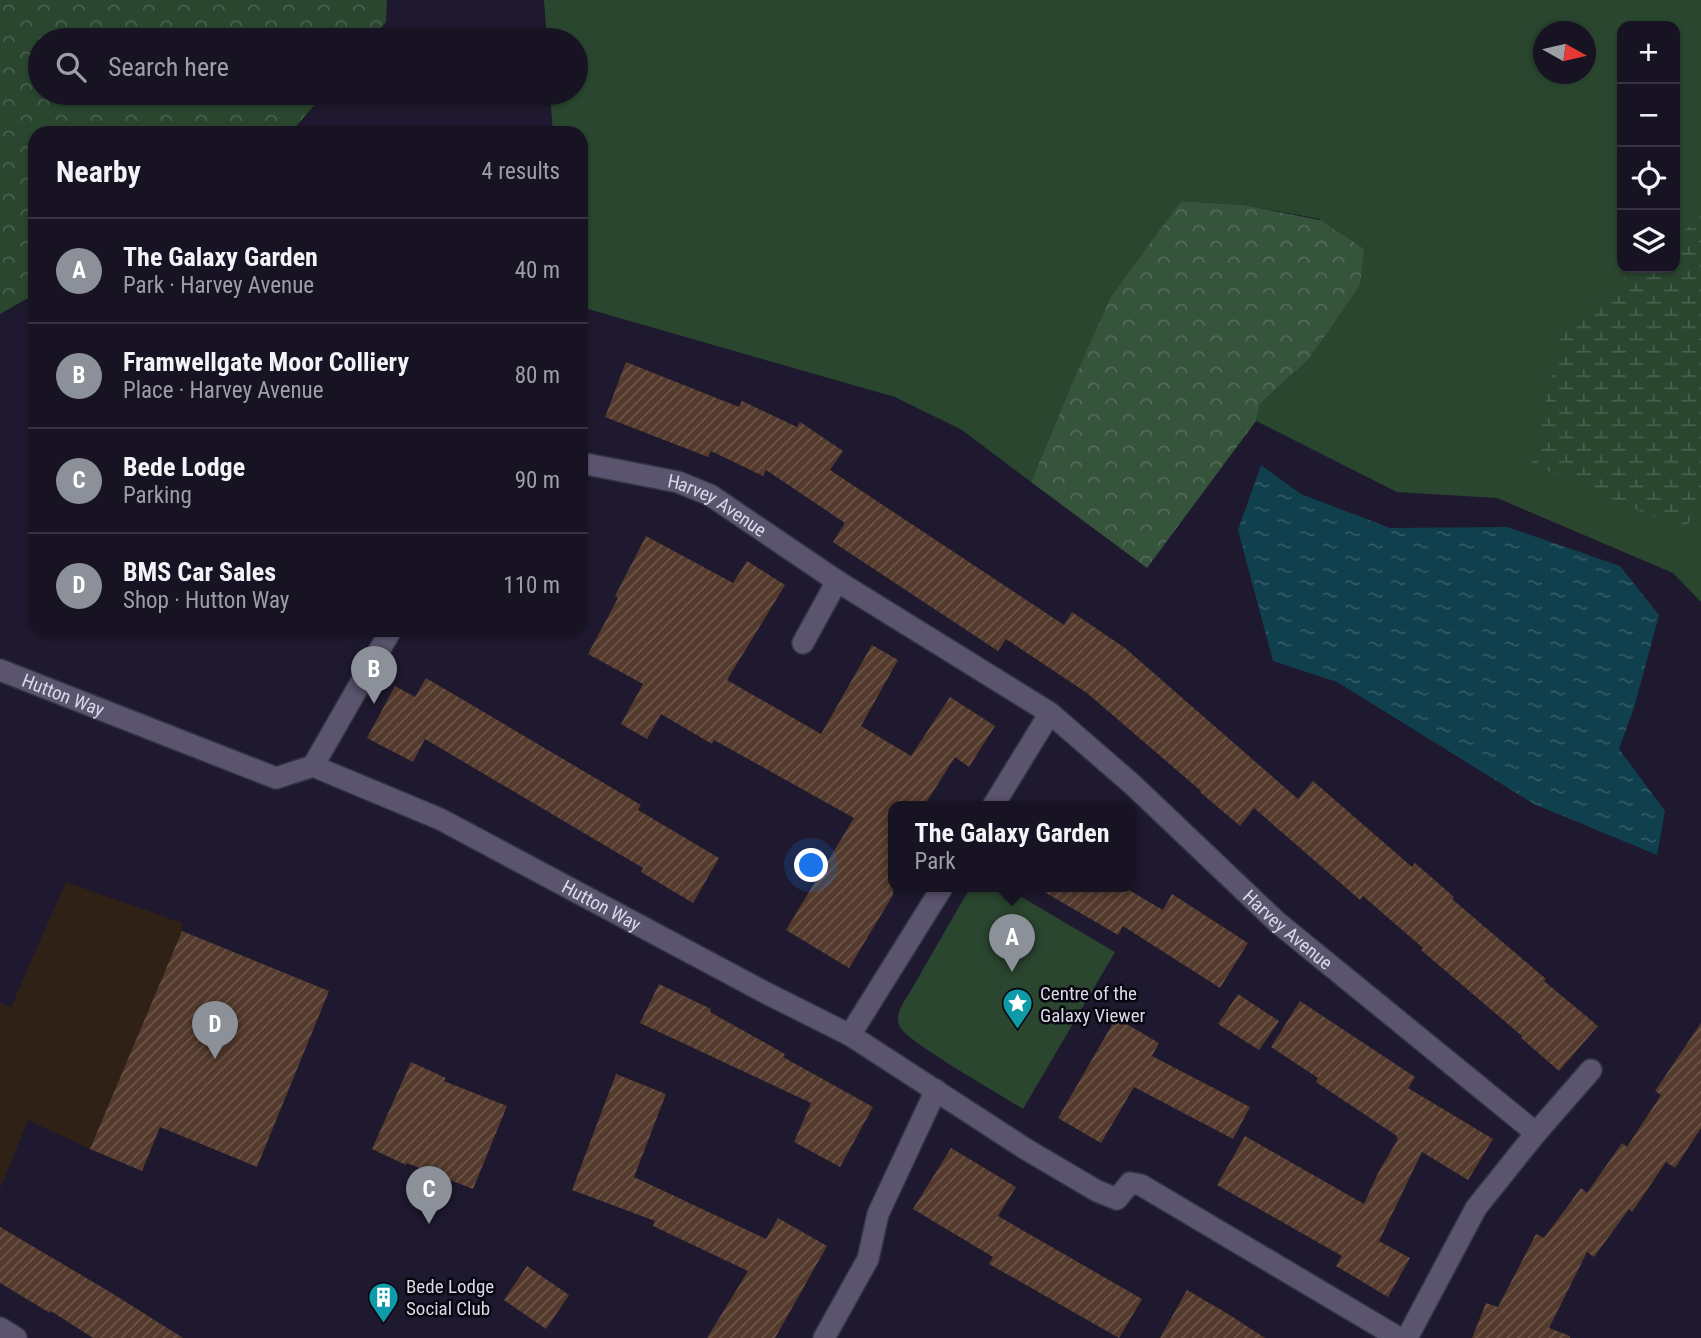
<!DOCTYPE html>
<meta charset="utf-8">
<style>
:root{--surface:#171323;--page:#242030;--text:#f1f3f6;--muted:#9e9ea6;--line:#363241;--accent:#8c9099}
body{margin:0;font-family:"Roboto Condensed",sans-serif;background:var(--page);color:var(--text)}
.controls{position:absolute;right:21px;top:21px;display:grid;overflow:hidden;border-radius:14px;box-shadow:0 2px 5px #0004}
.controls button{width:63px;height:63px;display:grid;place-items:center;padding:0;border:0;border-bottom:2px solid var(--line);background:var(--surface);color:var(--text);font:35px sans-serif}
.compass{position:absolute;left:1533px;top:21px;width:63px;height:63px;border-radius:50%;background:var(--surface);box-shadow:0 2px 5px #0004;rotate:98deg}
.you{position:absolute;left:812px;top:866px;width:24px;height:24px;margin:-18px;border:5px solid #fff;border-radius:50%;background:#1a73e8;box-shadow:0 0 0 10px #1a73e833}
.badge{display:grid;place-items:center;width:46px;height:46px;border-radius:50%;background:var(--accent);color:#fff;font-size:23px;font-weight:700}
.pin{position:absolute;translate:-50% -58px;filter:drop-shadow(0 2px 4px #0008)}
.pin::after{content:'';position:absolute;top:37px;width:24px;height:21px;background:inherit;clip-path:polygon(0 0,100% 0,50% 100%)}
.popup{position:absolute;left:888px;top:801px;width:248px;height:91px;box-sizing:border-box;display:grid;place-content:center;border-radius:14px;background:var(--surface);filter:drop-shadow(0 2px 5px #0005);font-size:23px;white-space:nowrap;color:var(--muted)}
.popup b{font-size:26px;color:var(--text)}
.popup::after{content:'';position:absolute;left:50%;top:100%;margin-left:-14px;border:14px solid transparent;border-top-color:var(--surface)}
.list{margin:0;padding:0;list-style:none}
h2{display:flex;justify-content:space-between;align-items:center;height:91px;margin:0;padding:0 28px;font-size:30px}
h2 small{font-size:23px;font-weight:400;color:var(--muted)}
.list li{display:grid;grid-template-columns:46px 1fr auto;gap:21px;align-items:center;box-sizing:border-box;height:105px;padding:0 28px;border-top:2px solid var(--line)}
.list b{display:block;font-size:26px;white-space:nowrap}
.list p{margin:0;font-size:23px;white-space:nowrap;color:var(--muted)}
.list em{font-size:23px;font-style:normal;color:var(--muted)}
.icon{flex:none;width:38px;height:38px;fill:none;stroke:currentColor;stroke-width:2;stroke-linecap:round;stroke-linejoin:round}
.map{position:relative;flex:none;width:1701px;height:1338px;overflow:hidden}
.search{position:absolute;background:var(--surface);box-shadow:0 2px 5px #0004;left:28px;top:28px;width:560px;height:77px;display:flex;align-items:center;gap:18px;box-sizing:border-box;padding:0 24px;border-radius:38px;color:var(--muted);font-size:26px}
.panel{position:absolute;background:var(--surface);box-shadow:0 2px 5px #0004;left:28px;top:126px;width:560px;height:511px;border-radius:21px}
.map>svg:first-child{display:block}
.commercial{fill:#2f2115}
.green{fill:#2a462f;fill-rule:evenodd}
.forest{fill:url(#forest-crowns)}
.wetland{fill:url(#wetland-marsh)}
.park{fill:url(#park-crowns)}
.water{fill:url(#water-ripples)}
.building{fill:url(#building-hatch)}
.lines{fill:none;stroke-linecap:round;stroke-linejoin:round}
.minor-casing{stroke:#373345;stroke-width:24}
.minor{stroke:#5a546e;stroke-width:21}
.labels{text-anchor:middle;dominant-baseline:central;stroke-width:5;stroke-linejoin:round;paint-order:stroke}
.street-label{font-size:19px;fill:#dbd8e7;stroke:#08060f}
.poi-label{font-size:19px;fill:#dbd8e7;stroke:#08060f;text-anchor:start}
</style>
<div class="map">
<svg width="1701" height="1338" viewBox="0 0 1701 1338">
<defs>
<pattern id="forest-crowns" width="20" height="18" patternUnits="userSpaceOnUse" patternTransform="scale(1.75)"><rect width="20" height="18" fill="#35543b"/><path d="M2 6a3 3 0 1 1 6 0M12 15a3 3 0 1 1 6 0" fill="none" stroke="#526c57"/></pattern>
<pattern id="wetland-marsh" width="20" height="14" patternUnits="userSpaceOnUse" patternTransform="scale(1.75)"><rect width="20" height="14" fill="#2a462f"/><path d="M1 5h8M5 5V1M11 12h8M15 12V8" fill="none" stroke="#48604d"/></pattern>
<pattern id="park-crowns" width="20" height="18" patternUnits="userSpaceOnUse" patternTransform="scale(1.75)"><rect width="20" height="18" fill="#2a462f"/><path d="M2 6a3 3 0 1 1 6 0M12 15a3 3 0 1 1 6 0" fill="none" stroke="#48604d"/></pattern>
<pattern id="water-ripples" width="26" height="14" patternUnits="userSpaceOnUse" patternTransform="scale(1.75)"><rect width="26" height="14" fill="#103f4e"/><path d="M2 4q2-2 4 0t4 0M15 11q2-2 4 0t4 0" fill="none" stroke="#325a68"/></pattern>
<pattern id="building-hatch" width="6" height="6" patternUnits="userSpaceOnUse" patternTransform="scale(1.75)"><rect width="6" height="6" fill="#543a2c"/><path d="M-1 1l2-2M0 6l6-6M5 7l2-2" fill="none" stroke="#6c564b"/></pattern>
</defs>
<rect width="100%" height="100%" fill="#1f192f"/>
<path class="commercial" d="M 66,882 L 182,923 L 182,931 L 90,1149 L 28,1120 L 0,1189 L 0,1003 L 11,1007 Z"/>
<g class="green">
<path d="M 544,0 L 1701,0 L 1701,602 L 1673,573 L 1497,498 L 1397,492 L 1256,421 L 1260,404 L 1308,360 L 1320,219 L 1244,205 L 1181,201 L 1070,388 L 1031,482 L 962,430 L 895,397 L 581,307 L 581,133 L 553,133 L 550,93 L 576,93 L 576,40 L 547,40 ZM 1622,26 L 1675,26 L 1675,268 L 1622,268 ZM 1544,32 L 1586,32 L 1586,74 L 1544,74 Z"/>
<path d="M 971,886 L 1003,886 L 1115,952 L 1023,1109 C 1003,1096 906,1041 900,1027 C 894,1014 903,1003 910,992 Z"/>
</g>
<path class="forest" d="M 1181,201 L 1244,205 L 1320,220 L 1364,249 L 1360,285 L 1308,360 L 1260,404 L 1256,421 L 1147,568 L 1031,482 L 1070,388 L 1111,297 Z"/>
<path class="wetland" d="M 1701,215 L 1701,495 L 1685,531 L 1532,464 L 1563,324 L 1638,268 L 1675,268 L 1675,240 Z"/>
<path class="park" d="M 0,0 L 387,0 L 386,22 L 370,40 L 40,40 L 40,93 L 325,93 L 290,133 L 35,133 L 35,294 L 0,314 Z"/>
<path class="water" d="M 1261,465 L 1301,494 L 1390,528 L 1507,527 L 1620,566 L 1659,615 L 1634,708 L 1619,749 L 1665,811 L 1657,855 L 1534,804 L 1337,682 L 1273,661 L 1238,530 Z"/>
<g class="building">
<path d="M 626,362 L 739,407 L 742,401 L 797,427 L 800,422 L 843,451 L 830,470 L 1064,625 L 1072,612 L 1125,648 L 1298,799 L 1313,781 L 1412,867 L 1415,863 L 1454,897 L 1452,899 L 1546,979 L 1544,981 L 1598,1026 L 1559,1071 L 1521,1038 L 1522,1036 L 1421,950 L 1423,948 L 1363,896 L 1360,900 L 1254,808 L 1240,826 L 1200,792 L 1201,791 L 1087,693 L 1006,639 L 998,651 L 833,542 L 845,523 L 766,470 L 763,476 L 711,451 L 708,457 L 605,417 Z"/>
<path d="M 646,536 L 733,583 L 747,561 L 785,585 L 727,680 L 821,734 L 872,645 L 898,660 L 861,726 L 911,756 L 950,697 L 995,726 L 969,767 L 955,757 L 924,806 L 893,806 L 893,895 L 849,968 L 786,930 L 854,818 L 714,740 L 712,744 L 661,714 L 647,739 L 621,724 L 643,684 L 588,654 L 618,598 L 615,596 Z"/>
<path d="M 426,678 L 641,805 L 638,810 L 719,858 L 693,903 L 641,872 L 643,868 L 425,739 L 413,762 L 367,738 L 395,686 L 415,697 Z"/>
<path d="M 1034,886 L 1122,886 L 1163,910 L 1172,894 L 1248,943 L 1220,988 L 1123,926 L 1118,935 Z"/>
<path d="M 182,931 L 329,991 L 257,1167 L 160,1127 L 142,1171 L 90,1149 Z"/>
<path d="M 659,984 L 711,1009 L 710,1012 L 785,1054 L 783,1057 L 873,1107 L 840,1167 L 794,1142 L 811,1103 L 640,1023 Z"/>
<path d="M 1238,994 L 1279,1021 L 1259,1050 L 1218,1024 Z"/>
<path d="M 1300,1001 L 1415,1077 L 1408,1088 L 1493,1139 L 1468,1180 L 1422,1152 L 1379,1241 L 1410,1258 L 1388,1297 L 1336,1266 L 1342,1256 L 1217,1185 L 1245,1136 L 1364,1204 L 1378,1173 L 1398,1139 L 1396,1137 L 1397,1136 L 1316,1082 L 1318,1078 L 1271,1047 Z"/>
<path d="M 1116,1018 L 1159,1043 L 1152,1056 L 1250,1107 L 1233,1139 L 1134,1087 L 1101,1143 L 1058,1118 Z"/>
<path d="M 1701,1023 L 1701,1128 L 1675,1168 L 1666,1162 L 1632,1212 L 1629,1209 L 1594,1257 L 1587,1252 L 1549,1328 L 1570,1336 L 1570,1338 L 1472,1338 L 1486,1303 L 1498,1307 L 1536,1234 L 1544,1238 L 1581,1188 L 1587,1193 L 1622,1143 L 1627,1147 L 1661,1095 L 1655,1091 Z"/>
<path d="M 411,1062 L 446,1078 L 444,1081 L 507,1106 L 473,1189 L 407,1163 L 406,1165 L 372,1149 Z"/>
<path d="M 616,1074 L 666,1094 L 634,1177 L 766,1239 L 778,1218 L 827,1246 L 775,1338 L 707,1338 L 748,1271 L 653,1226 L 655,1221 L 572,1190 Z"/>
<path d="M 951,1148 L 1016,1187 L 998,1216 L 1142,1299 L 1119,1338 L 989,1264 L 993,1257 L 913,1209 Z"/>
<path d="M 0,1227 L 110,1292 L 183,1338 L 93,1338 L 51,1311 L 50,1313 L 0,1283 Z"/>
<path d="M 527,1266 L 569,1295 L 546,1329 L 504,1300 Z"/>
<path d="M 1187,1290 L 1228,1314 L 1265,1338 L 1160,1338 Z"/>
</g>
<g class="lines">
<defs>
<g id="minor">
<path id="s1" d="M 581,463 L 678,482 L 710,495 L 837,581 L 1050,713 L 1133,785 L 1277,922 L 1536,1133"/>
<path d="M 803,643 L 837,581"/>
<path id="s2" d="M 0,670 L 276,778 L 313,766 L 440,819 L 768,994 L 850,1035 L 1024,1148 L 1097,1191 L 1117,1199 L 1130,1183 L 1141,1185 L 1399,1338"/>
<path d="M 313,766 L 391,630"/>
<path d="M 993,806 L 1050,713"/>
<path d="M 850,1035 L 943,886"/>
<path d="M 0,1328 L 16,1338"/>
<path d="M 824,1338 L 868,1259 L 878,1214 L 936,1090"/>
<path d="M 1407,1338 L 1476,1208 L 1536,1133 L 1591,1070"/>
</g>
</defs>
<use href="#minor" class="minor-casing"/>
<use href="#minor" class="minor"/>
</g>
<defs>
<symbol id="sight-pin" viewBox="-11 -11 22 30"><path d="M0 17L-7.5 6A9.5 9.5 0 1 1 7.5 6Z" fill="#0f9aa8" stroke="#08060f"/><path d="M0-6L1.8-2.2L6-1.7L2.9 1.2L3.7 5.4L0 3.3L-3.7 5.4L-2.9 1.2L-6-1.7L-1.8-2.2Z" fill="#fff"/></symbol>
<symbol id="building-pin" viewBox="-11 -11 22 30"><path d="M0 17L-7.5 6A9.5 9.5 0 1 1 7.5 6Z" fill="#0f9aa8" stroke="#08060f"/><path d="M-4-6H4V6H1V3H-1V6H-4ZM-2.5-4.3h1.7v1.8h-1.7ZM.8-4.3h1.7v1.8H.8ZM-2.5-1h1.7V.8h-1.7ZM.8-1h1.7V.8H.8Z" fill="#fff"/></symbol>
</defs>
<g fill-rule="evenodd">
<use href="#sight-pin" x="1000" y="986" width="35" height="47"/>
<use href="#building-pin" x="366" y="1280" width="35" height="47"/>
</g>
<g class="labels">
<g class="street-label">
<text stroke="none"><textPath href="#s1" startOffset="144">Harvey Avenue</textPath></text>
<text stroke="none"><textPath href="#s2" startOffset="68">Hutton Way</textPath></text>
<text stroke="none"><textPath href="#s2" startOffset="656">Hutton Way</textPath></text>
<text stroke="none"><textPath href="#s1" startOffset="859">Harvey Avenue</textPath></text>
</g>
<g class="poi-label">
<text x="1040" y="993">Centre of the<tspan x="1040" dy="22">Galaxy Viewer</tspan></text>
<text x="406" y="1286">Bede Lodge<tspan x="406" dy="22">Social Club</tspan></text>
</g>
</g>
</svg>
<div class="controls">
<button>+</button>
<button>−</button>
<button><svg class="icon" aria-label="locate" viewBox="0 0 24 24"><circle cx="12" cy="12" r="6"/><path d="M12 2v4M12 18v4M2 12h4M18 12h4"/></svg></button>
<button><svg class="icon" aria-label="layers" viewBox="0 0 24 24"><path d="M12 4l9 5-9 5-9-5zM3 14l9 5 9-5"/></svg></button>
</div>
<svg class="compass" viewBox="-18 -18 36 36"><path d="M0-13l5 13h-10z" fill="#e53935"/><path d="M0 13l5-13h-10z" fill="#9e9ea6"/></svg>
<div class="you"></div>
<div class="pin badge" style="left:1012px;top:972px">A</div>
<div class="popup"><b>The Galaxy Garden</b>Park</div>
<div class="pin badge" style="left:374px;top:704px">B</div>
<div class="pin badge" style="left:429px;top:1224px">C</div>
<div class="pin badge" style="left:215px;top:1059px">D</div>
<div class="search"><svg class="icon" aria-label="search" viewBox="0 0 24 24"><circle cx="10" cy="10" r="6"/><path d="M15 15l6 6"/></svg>Search here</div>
<section class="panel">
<h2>Nearby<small>4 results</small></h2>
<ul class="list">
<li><span class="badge">A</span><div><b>The Galaxy Garden</b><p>Park · Harvey Avenue</p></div><em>40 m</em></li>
<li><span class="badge">B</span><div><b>Framwellgate Moor Colliery</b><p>Place · Harvey Avenue</p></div><em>80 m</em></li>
<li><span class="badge">C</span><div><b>Bede Lodge</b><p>Parking</p></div><em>90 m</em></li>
<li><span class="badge">D</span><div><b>BMS Car Sales</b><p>Shop · Hutton Way</p></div><em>110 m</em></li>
</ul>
</section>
</div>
